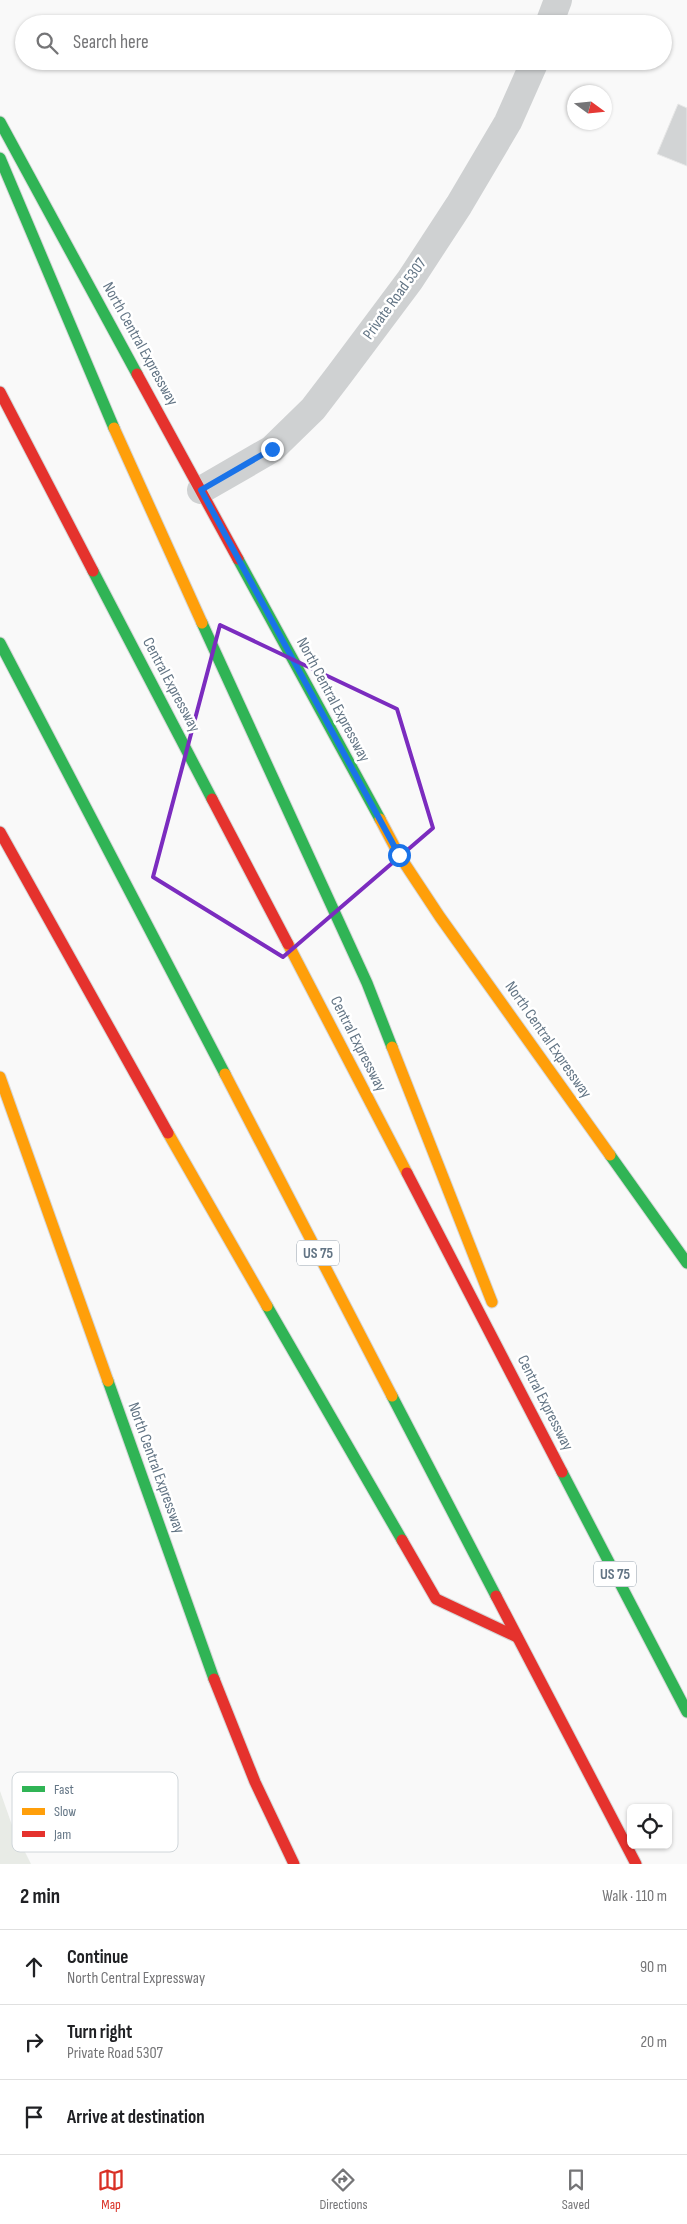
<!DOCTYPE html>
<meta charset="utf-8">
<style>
:root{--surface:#fff;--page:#f6f6f6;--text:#202124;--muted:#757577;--line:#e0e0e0;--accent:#d93025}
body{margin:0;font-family:"Sofia Sans Condensed",sans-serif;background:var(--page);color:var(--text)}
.controls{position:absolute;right:15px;bottom:15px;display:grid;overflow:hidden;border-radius:8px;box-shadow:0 1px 4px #0004}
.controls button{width:45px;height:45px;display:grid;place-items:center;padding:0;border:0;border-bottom:1px solid var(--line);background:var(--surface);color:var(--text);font:25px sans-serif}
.compass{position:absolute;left:567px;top:85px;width:45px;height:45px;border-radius:50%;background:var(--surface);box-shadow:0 1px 4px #0004;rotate:105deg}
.stop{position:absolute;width:15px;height:15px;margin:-11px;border:4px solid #1a73e8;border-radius:50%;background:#fff}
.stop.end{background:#1a73e8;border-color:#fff;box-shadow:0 1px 5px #0008}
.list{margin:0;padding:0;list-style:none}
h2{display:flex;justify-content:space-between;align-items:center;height:65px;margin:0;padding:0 20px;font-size:21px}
h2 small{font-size:16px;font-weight:400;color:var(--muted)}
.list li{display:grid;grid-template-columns:32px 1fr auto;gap:15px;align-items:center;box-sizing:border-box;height:75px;padding:0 20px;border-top:1px solid var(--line)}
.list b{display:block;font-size:19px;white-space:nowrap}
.list p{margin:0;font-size:16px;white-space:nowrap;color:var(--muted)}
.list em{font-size:16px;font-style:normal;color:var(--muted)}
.icon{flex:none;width:28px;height:28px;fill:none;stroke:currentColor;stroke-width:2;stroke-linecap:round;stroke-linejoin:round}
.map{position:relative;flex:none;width:687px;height:1864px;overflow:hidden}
.search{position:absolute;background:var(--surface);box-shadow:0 1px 4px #0004;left:15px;right:15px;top:15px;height:55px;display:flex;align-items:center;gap:12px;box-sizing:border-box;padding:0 18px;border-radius:28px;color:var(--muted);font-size:19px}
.sheet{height:290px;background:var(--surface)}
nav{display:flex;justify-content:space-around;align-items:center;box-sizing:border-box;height:70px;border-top:1px solid var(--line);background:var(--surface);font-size:14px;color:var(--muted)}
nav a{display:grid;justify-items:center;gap:2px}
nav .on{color:var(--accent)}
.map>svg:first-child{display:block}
.green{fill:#e8ebe6}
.building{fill:#d2d4d5;stroke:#e8e8e8}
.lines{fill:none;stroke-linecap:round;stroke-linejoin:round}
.fast-casing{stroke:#d5d6d7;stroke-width:13}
.slow-casing{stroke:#d5d6d7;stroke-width:13}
.jam-casing{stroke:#d5d6d7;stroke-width:13}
.street{stroke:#cfd1d2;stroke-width:28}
.fast{stroke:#30b455;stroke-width:11}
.slow{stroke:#ff9f0a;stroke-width:11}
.jam{stroke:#e5322d;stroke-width:11}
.route{stroke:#1a73e8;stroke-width:6}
.marked{fill:none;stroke:#7b2cbf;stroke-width:4;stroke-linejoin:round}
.labels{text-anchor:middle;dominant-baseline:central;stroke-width:5;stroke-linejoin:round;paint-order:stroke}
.shield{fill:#fff;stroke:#929eaa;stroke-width:1}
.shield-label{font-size:15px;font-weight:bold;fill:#637585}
.street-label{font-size:16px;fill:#637585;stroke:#fff}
.key{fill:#fff;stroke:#d0d6da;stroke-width:1}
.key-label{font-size:14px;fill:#637585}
</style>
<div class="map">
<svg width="687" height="1864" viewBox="0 0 687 1864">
<rect width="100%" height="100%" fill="#f9f9f9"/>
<path class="green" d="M 0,1791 L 13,1828 L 31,1864 L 0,1864 Z"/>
<path class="building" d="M 678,104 L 687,108 L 687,166 L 657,154 Z"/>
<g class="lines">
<defs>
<g id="fast">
<path d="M 0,122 L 137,374"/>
<path d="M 0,158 L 114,428"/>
<path d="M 238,559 L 380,819"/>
<path d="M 93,571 L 212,799"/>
<path d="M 202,623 L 367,983 L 392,1047"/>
<path d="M 0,643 L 225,1074"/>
<path d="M 610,1155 L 687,1263"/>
<path d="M 267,1306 L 402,1540"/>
<path d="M 108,1381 L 214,1679"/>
<path d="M 392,1396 L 496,1596"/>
<path d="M 562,1472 L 687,1712"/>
</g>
<g id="slow">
<path d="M 114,428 L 202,623"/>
<path d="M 380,819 L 399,855 L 440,917 L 610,1155"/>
<path d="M 288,944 L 407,1173"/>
<path d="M 392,1047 L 492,1302"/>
<path d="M 225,1074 L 392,1396"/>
<path d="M 0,1077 L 108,1381"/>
<path d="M 168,1133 L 267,1306"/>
</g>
<g id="jam">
<path d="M 137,374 L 238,559"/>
<path d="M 0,392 L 93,571"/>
<path d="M 212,799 L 288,944"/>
<path d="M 0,832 L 168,1133"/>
<path d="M 407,1173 L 562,1472"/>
<path d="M 402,1540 L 436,1599 L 517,1637"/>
<path d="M 496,1596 L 636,1864"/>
<path d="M 214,1679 L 255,1782 L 294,1864"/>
</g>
</defs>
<use href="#fast" class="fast-casing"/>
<use href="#slow" class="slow-casing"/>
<use href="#jam" class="jam-casing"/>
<g class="street">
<path d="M 549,24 L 558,0"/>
<path d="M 201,490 L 272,449 L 313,409 L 339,375 L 410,280 L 459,205 L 508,122 L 535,61"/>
</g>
<use href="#fast" class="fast"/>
<use href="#slow" class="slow"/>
<use href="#jam" class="jam"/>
</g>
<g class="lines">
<path class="route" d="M 272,449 L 201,490 L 399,855"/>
</g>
<path class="marked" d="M 220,625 L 397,709 L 433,828 L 283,957 L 153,877 Z"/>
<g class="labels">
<g class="shield">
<rect x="297" y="1240.5" width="42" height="25" rx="4"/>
<rect x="594" y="1561.5" width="42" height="25" rx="4"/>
</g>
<g class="shield-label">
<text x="318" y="1253">US 75</text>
<text x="615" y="1574">US 75</text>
</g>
<g class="street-label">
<text transform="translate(395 299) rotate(-54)">Private Road 5307</text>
<text transform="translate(140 344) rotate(61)">North Central Expressway</text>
<text transform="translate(171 685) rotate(62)">Central Expressway</text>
<text transform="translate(333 700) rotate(62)">North Central Expressway</text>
<text transform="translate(548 1040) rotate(55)">North Central Expressway</text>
<text transform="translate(358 1044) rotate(63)">Central Expressway</text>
<text transform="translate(545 1403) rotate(63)">Central Expressway</text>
<text transform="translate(156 1468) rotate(70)">North Central Expressway</text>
</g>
</g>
<rect x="12" y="1772" width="166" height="80" rx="8" class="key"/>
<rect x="22" y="1786" width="23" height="6" fill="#30b455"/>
<rect x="22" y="1808" width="23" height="7" fill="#ff9f0a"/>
<rect x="22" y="1831" width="23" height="6" fill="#e5322d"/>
<g class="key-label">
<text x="54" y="1794">Fast</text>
<text x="54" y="1816">Slow</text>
<text x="54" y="1839">Jam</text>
</g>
</svg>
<div class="controls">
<button><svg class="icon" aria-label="locate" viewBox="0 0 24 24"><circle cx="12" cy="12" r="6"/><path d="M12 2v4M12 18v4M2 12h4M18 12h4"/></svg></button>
</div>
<svg class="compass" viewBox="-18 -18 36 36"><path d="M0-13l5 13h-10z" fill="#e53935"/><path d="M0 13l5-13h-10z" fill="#757577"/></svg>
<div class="stop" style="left:399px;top:855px"></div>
<div class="stop end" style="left:272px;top:449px"></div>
<div class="search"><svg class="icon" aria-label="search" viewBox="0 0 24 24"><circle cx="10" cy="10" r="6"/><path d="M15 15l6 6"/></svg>Search here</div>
</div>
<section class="sheet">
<h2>2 min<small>Walk · 110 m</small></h2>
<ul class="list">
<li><svg class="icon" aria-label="ahead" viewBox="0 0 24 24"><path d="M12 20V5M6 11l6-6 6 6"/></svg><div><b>Continue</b><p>North Central Expressway</p></div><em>90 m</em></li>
<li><svg class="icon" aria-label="right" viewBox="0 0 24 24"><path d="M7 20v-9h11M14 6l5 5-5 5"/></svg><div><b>Turn right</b><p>Private Road 5307</p></div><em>20 m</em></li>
<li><svg class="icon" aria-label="arrive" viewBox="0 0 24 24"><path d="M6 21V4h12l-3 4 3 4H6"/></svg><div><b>Arrive at destination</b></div></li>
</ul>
</section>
<nav>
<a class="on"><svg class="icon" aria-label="map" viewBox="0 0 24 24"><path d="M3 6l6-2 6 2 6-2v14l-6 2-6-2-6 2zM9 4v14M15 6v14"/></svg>Map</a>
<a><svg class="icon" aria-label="directions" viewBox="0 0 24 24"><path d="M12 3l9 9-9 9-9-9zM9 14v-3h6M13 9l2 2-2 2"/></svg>Directions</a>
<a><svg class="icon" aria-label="saved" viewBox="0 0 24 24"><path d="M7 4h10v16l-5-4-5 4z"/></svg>Saved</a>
</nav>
